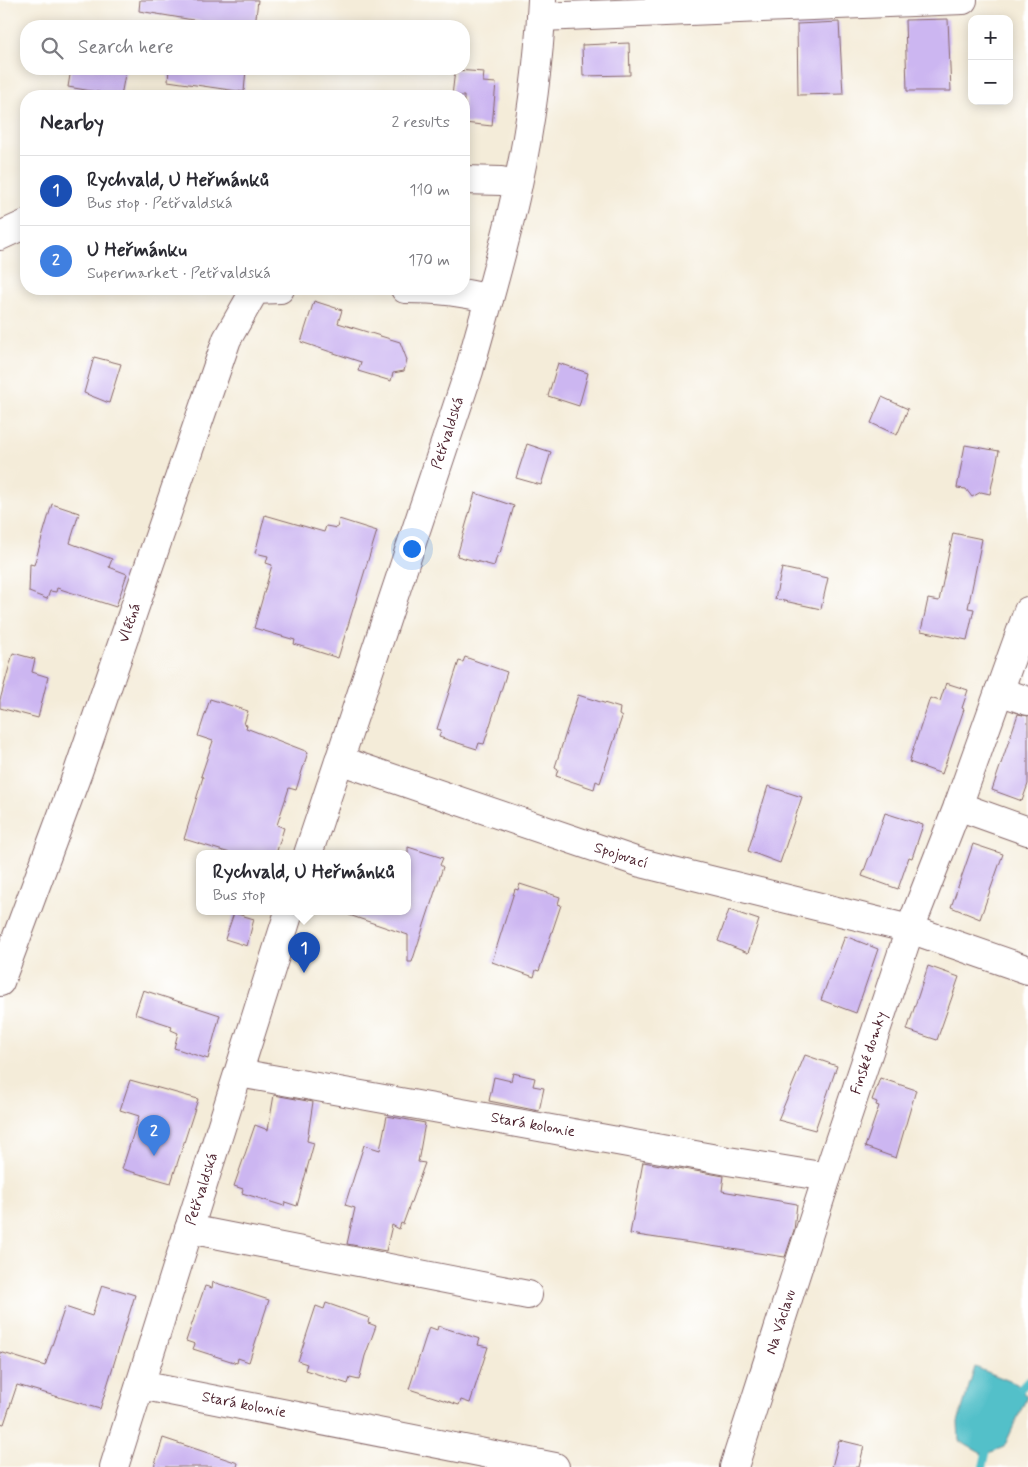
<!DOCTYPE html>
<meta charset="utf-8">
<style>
:root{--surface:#fff;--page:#f7f7f7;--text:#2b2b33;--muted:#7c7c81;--line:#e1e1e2;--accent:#1a73e8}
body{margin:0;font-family:Mynerve,sans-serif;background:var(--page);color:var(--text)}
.controls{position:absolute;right:15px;top:15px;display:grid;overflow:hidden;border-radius:10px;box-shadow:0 2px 12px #0003}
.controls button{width:45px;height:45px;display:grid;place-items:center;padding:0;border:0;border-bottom:1px solid var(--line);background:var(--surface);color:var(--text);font:25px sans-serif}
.you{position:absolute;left:411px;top:548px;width:18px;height:18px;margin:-12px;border:4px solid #fff;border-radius:50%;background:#1a73e8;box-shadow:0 0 0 8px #1a73e833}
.badge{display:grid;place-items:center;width:32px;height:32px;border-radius:50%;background:var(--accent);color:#fff;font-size:16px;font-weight:700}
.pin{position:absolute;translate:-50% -41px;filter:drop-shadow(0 1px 2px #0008)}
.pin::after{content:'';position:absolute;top:26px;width:18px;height:15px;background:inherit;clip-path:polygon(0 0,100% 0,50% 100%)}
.popup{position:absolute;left:196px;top:850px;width:215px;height:65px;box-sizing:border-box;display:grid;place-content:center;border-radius:10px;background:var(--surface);filter:drop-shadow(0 1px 4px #0005);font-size:16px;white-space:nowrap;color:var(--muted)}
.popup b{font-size:19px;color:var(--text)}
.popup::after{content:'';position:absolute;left:50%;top:100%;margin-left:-10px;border:10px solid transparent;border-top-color:var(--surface)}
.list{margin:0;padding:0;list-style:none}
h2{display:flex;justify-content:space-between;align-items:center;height:65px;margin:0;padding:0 20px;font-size:21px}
h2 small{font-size:16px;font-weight:400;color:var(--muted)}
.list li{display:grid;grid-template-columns:32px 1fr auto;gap:15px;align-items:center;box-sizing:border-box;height:70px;padding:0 20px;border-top:1px solid var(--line)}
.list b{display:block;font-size:19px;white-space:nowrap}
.list p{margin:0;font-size:16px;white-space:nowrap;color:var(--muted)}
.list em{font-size:16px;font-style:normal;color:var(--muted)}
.icon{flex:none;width:28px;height:28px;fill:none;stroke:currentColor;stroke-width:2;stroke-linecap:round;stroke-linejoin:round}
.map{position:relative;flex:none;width:1028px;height:1467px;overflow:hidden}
.search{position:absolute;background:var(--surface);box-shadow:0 2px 12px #0003;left:20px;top:20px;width:450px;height:55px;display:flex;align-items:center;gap:12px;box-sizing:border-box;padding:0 18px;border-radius:20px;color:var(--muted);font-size:19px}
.panel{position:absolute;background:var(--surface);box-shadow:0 2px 12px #0003;left:20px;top:90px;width:450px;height:205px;border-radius:20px}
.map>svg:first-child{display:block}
.water{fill:#53c0c9;stroke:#4e707a}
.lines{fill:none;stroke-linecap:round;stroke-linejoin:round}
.stream{stroke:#53c0c9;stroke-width:8}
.building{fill:#ccb6f1}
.minor-casing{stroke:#866768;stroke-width:30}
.minor{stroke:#fff;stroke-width:28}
.labels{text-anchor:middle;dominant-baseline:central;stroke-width:4;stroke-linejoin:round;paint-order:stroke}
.street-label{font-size:15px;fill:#4a1f2b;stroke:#fff}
</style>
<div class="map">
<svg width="1028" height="1467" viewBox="0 0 1028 1467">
<rect width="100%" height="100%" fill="#fff"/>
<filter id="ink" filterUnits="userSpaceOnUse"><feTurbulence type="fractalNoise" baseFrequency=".02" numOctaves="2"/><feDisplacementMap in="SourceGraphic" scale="10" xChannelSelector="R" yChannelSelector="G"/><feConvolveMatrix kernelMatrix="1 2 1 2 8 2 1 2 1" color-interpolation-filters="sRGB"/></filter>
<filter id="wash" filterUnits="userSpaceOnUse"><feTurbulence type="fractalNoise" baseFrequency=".0096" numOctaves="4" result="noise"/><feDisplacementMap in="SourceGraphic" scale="20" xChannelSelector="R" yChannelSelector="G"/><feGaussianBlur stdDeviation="1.12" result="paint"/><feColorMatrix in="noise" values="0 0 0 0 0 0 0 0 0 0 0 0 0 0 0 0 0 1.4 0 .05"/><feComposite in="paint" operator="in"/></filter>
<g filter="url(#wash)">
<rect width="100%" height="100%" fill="#f4ecd9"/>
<path class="water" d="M 975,1367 L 1017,1384 L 1027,1397 L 1004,1447 L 984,1455 L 959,1441 L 958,1422 Z"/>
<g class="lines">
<g class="stream">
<path d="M 1014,1396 L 1028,1381"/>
<path d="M 983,1467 L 988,1445"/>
</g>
</g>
<g id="blocks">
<g class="building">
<path d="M 140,0 L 258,0 L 255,26 L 229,26 L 139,11 Z"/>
<path d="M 948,19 L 951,91 L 907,91 L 905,20 Z"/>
<path d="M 839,22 L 843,94 L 798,95 L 797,24 Z"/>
<path d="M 629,43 L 630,75 L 583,76 L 582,45 Z"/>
<path d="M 71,69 L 126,69 L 121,96 L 68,87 Z"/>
<path d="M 169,69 L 246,69 L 244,92 L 168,81 Z"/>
<path d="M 455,70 L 484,72 L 483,82 L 496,83 L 492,126 L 464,123 L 464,96 L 452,96 Z"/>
<path d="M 314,301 L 342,310 L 338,323 L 400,342 L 407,360 L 404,371 L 393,373 L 391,381 L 358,371 L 361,362 L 301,342 Z"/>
<path d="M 94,357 L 121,364 L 109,403 L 84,393 Z"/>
<path d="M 558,363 L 588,373 L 579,406 L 548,396 Z"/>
<path d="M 882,397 L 908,409 L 897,435 L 871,423 Z"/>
<path d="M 527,444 L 551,452 L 541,485 L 516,478 Z"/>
<path d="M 965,445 L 999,451 L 990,494 L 981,492 L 972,497 L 966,489 L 957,488 Z"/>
<path d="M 475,493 L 514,506 L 500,553 L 498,553 L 494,566 L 457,556 Z"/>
<path d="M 52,504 L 79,513 L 70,543 L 112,559 L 109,567 L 127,574 L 116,607 L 57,588 L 56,592 L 50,591 L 47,599 L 29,592 L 30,564 L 34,565 Z"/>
<path d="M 265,515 L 324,532 L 326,526 L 337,528 L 339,519 L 377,531 L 338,658 L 294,644 L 295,640 L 254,628 L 272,565 L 266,563 L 268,556 L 255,553 Z"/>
<path d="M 953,533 L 982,539 L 968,608 L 974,609 L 967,640 L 921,631 L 928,599 L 939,601 Z"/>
<path d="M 782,568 L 828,578 L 821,609 L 775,599 Z"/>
<path d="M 13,653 L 35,659 L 32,672 L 48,677 L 38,718 L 0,708 L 0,700 Z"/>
<path d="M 465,657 L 507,672 L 484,744 L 479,743 L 477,749 L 439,737 L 441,730 L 437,729 L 459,661 L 463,662 Z"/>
<path d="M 946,683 L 968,690 L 962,708 L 964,709 L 942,774 L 909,762 L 930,698 L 940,701 Z"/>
<path d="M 578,695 L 620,708 L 619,715 L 622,717 L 600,783 L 596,781 L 594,789 L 556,776 L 558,769 L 555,767 Z"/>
<path d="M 210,699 L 248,711 L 244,724 L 247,725 L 246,728 L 308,752 L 296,790 L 289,788 L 277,825 L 284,828 L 276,854 L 233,854 L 184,839 L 203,777 L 201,776 L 213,741 L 198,736 Z"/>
<path d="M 1018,714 L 1028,716 L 1028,784 L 1022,801 L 992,790 Z"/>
<path d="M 768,786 L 802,797 L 780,863 L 748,851 Z"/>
<path d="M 885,813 L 923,825 L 912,858 L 909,857 L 898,889 L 862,876 L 869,857 L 870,857 Z"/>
<path d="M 973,844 L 1003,854 L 980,919 L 951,907 Z"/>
<path d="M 408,847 L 443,858 L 440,865 L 443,867 L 412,962 L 408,962 L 408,935 L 349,915 L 349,912 L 408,912 Z"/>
<path d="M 520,884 L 560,897 L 558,904 L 561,905 L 539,971 L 536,970 L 534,977 L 492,962 L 515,889 L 518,890 Z"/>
<path d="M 729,910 L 759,920 L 748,953 L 718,941 Z"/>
<path d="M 234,913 L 254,919 L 247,946 L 225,939 Z"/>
<path d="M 845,936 L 878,949 L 856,1013 L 821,1000 Z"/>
<path d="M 928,966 L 959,977 L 937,1040 L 907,1030 Z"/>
<path d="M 143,990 L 220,1015 L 208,1059 L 174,1048 L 178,1033 L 171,1030 L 172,1026 L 135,1014 Z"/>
<path d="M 805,1055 L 837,1066 L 815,1130 L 778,1120 Z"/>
<path d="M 513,1073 L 535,1078 L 533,1086 L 544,1088 L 539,1111 L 489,1101 L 494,1077 L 511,1081 Z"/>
<path d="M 880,1078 L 916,1090 L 896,1158 L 865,1147 L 879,1106 L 876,1105 L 877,1102 L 872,1100 Z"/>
<path d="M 130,1080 L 198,1099 L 171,1183 L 122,1169 L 139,1116 L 120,1110 Z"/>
<path d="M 274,1095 L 313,1102 L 307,1141 L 314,1143 L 297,1206 L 285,1202 L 284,1206 L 242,1193 L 243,1189 L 234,1186 L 255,1125 L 268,1130 Z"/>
<path d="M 387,1116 L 425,1123 L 418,1162 L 425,1163 L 403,1224 L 401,1223 L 399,1229 L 392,1225 L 386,1251 L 347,1244 L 355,1208 L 345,1205 L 364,1145 L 380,1150 Z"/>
<path d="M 643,1162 L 724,1176 L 722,1191 L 797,1204 L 794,1230 L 785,1257 L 630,1234 Z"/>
<path d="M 213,1282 L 269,1300 L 249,1362 L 238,1358 L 237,1363 L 193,1349 L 195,1344 L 186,1341 L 205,1286 L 212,1288 Z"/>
<path d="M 102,1285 L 135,1295 L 100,1409 L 17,1385 L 4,1424 L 0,1423 L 0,1352 L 45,1366 L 65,1307 L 92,1316 Z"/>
<path d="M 326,1303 L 369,1318 L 368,1323 L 376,1326 L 365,1356 L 359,1380 L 350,1378 L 348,1384 L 305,1370 L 307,1364 L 298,1361 L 316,1306 L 324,1309 Z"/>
<path d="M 438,1326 L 480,1339 L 478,1345 L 488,1347 L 470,1403 L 461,1400 L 459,1405 L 409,1389 L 429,1327 L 437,1330 Z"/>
<path d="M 163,1438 L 238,1463 L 237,1467 L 154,1467 Z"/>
<path d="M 839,1440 L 864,1446 L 859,1467 L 832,1467 Z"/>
</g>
</g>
</g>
<g filter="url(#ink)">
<use href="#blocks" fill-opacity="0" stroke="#866768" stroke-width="1"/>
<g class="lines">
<defs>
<g id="minor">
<path d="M 541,17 L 963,0"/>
<path d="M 464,180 L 501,181 L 518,184"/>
<path d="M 0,236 L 26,224"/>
<path d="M 405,289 C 434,289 461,291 489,299"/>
<path d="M 999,691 L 1028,701"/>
<path d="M 339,760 L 641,863 L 910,929 L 1028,970"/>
<path d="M 958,806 L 1028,831"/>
<path d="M 308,854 L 469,371 C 486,309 505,247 518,184 C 531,124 539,61 542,0"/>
<path d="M 0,982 L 78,772 L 227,339 L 255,290 L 280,289"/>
<path d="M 239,1073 L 728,1161 L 827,1177"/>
<path d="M 189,1229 L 528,1295"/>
<path d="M 140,1385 L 555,1467"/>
<path d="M 114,1467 L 289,912"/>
<path d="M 734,1467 L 827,1177 L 910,929 L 958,806 L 1028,611"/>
</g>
</defs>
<use href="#minor" class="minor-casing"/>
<use href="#minor" class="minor"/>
</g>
</g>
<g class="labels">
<g class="street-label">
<text transform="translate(448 433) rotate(-72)">Petřvaldská</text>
<text transform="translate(130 623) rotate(-71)">Vléčná</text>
<text transform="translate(621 856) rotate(18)">Spojovací</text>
<text transform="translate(869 1053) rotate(-72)">Finské domky</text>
<text transform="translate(533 1125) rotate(10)">Stará kolonie</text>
<text transform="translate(202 1189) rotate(-72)">Petřvaldská</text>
<text transform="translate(781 1322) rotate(-72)">Na Václavu</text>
<text transform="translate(244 1405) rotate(11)">Stará kolonie</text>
</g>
</g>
</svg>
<div class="controls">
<button>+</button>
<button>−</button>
</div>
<div class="you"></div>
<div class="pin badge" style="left:304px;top:973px;background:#1a4fb4">1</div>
<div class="popup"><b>Rychvald, U Heřmánků</b>Bus stop</div>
<div class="pin badge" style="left:154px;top:1156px;background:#3f7fe0">2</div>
<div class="search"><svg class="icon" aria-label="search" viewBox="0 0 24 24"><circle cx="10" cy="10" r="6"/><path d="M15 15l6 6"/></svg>Search here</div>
<section class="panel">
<h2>Nearby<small>2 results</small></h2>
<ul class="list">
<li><span class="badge" style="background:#1a4fb4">1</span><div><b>Rychvald, U Heřmánků</b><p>Bus stop · Petřvaldská</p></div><em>110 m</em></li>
<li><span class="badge" style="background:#3f7fe0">2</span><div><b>U Heřmánku</b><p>Supermarket · Petřvaldská</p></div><em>170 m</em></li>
</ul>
</section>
</div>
